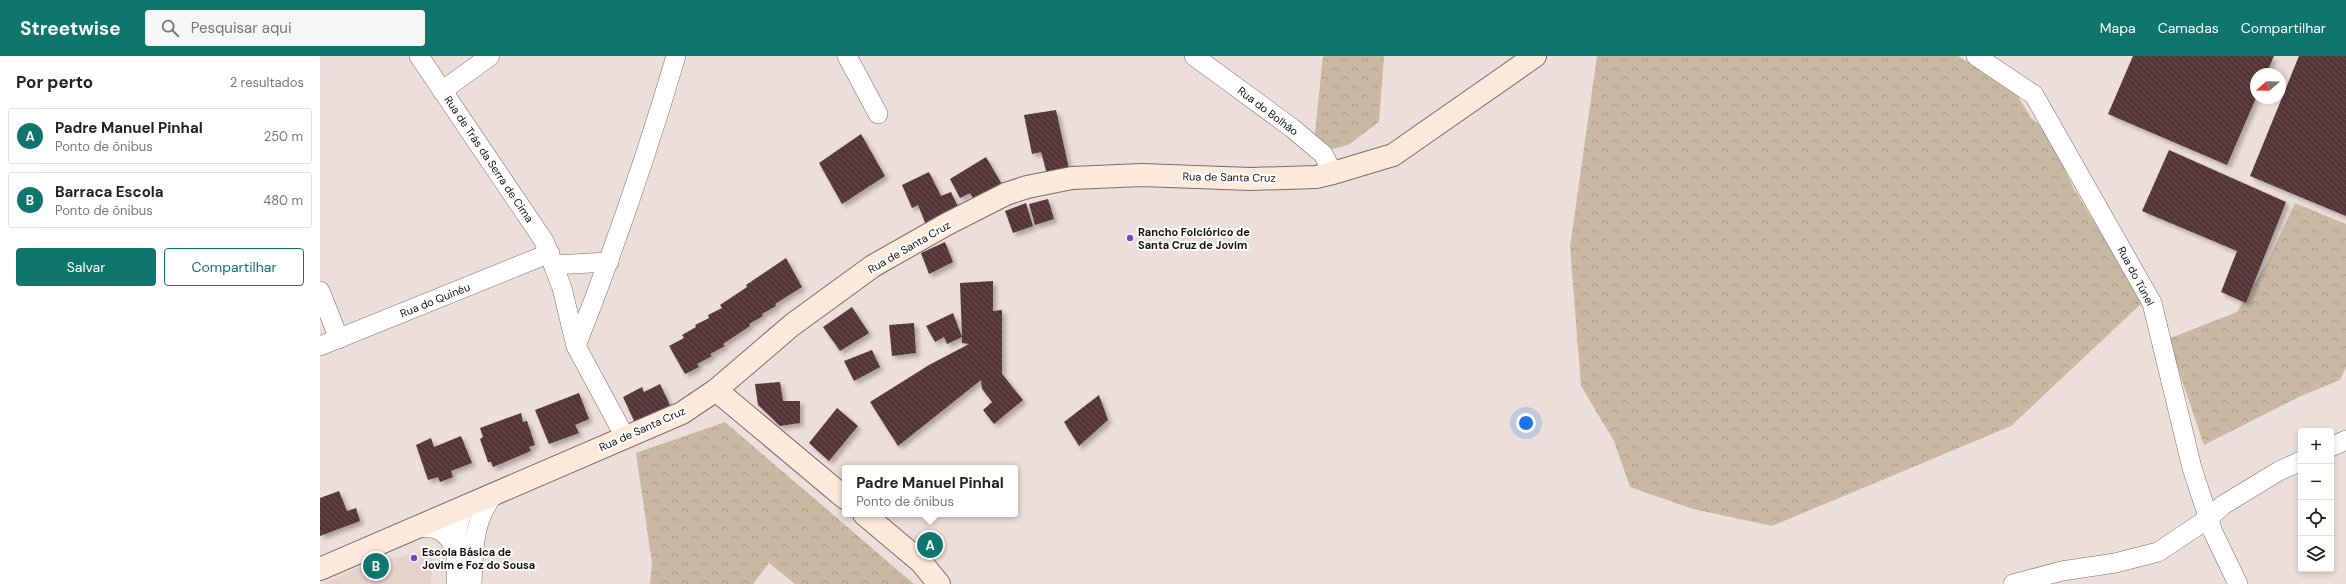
<!DOCTYPE html>
<html lang="pt">
<meta charset="utf-8">
<style>
:root{--surface:#fff;--page:#f6f6f6;--text:#222;--muted:#767676;--line:#e0e0e0;--accent:#0f766e}
body{margin:0;font-family:"DM Sans",sans-serif;background:var(--page);color:var(--text)}
.controls{position:absolute;right:12px;bottom:12px;display:grid;overflow:hidden;border-radius:4px;box-shadow:0 2px 6px #0003}
.controls button{width:36px;height:36px;display:grid;place-items:center;padding:0;border:0;border-bottom:1px solid var(--line);background:var(--surface);color:var(--text);font:20px sans-serif}
.compass{position:absolute;left:1930px;top:12px;width:36px;height:36px;border-radius:50%;background:var(--surface);box-shadow:0 2px 6px #0003;rotate:250deg}
.you{position:absolute;left:1206px;top:367px;width:14px;height:14px;margin:-10px;border:3px solid #fff;border-radius:50%;background:#1a73e8;box-shadow:0 0 0 6px #1a73e833}
.badge{display:grid;place-items:center;width:26px;height:26px;border-radius:50%;background:var(--accent);color:#fff;font-size:13px;font-weight:700}
.pin{position:absolute;translate:-50% -50%;border:2px solid #fff;box-shadow:0 1px 4px #0006}
.popup{position:absolute;left:522px;top:409px;width:176px;height:52px;box-sizing:border-box;display:grid;place-content:center;border-radius:4px;background:var(--surface);filter:drop-shadow(0 1px 3px #0005);font-size:13px;white-space:nowrap;color:var(--muted)}
.popup b{font-size:15px;color:var(--text)}
.popup::after{content:'';position:absolute;left:50%;top:100%;margin-left:-8px;border:8px solid transparent;border-top-color:var(--surface)}
.list{margin:0;padding:0;list-style:none}
h2{display:flex;justify-content:space-between;align-items:center;height:52px;margin:0;padding:0 16px;font-size:17px}
h2 small{font-size:13px;font-weight:400;color:var(--muted)}
.list li{display:grid;grid-template-columns:26px 1fr auto;gap:12px;align-items:center;box-sizing:border-box;height:56px;margin:0 8px 8px;padding:0 8px;border:1px solid var(--line);border-radius:4px}
.list b{display:block;font-size:15px;white-space:nowrap}
.list p{margin:0;font-size:13px;white-space:nowrap;color:var(--muted)}
.list em{font-size:13px;font-style:normal;color:var(--muted)}
.actions{display:flex;gap:8px;padding:12px 16px}
.actions a{flex:1;padding:9px 0;border:1px solid var(--accent);border-radius:4px;text-align:center;font-size:14px;color:var(--accent)}
.actions .main{background:var(--accent);color:#fff}
.icon{flex:none;width:22px;height:22px;fill:none;stroke:currentColor;stroke-width:2;stroke-linecap:round;stroke-linejoin:round}
.map{position:relative;flex:none;width:2026px;height:528px;overflow:hidden}
header{display:flex;align-items:center;gap:24px;box-sizing:border-box;height:56px;padding:0 20px;background:var(--accent);color:#fff}
header strong{font-size:19px}
nav{display:flex;gap:22px;margin-inline-start:auto;font-size:14px}
.search{width:280px;height:36px;background:var(--page);display:flex;align-items:center;gap:10px;box-sizing:border-box;padding:0 14px;border-radius:4px;color:var(--muted);font-size:15px}
main{display:flex}
aside{flex:1;background:var(--surface)}
.map>svg:first-child{display:block}
.built{fill:#e7d1cb}
.forest{fill:url(#forest-crowns)}
.building{fill:url(#building-back-hatch);filter:url(#shadow)}
.lines{fill:none;stroke-linecap:round;stroke-linejoin:round}
.street-casing{stroke:#766a67;stroke-width:20}
.secondary-casing{stroke:#766a67;stroke-width:24}
.street{stroke:#fff;stroke-width:19}
.secondary{stroke:#feeadb;stroke-width:22}
.poi-dot{fill:#7847be;stroke:#fff;stroke-width:1.5}
.labels{text-anchor:middle;dominant-baseline:central;stroke-width:4;stroke-linejoin:round;paint-order:stroke}
.street-label{font-size:11px;fill:#161210;stroke:#fff}
.poi-label{font-size:11px;font-weight:bold;fill:#161210;stroke:#fff;text-anchor:start}
</style>
<header>
<strong>Streetwise</strong>
<div class="search"><svg class="icon" aria-label="search" viewBox="0 0 24 24"><circle cx="10" cy="10" r="6"/><path d="M15 15l6 6"/></svg>Pesquisar aqui</div>
<nav><a>Mapa</a><a>Camadas</a><a>Compartilhar</a></nav>
</header>
<main>
<aside>
<h2>Por perto<small>2 resultados</small></h2>
<ul class="list">
<li><span class="badge">A</span><div><b>Padre Manuel Pinhal</b><p>Ponto de ônibus</p></div><em>250 m</em></li>
<li><span class="badge">B</span><div><b>Barraca Escola</b><p>Ponto de ônibus</p></div><em>480 m</em></li>
</ul>
<div class="actions"><a class="main">Salvar</a><a>Compartilhar</a></div>
</aside>
<div class="map">
<svg width="2026" height="528" viewBox="0 0 2026 528">
<defs>
<pattern id="forest-crowns" width="20" height="18" patternUnits="userSpaceOnUse"><rect width="20" height="18" fill="#c9b9a3"/><path d="M2 6a3 3 0 1 1 6 0M12 15a3 3 0 1 1 6 0" fill="none" stroke="#ac9e8b"/></pattern>
<pattern id="building-back-hatch" width="6" height="6" patternUnits="userSpaceOnUse"><rect width="6" height="6" fill="#553638"/><path d="M-1 5l2 2M0 0l6 6M5-1l2 2" fill="none" stroke="#695051"/></pattern>
<filter id="shadow"><feDropShadow dx="3.5" dy="3.5" stdDeviation="2" flood-color="#0004"/></filter>
</defs>
<rect width="100%" height="100%" fill="#ecdeda"/>
<path class="built" d="M 113,493 L 111,528 L 3,528 L 38,512 Z"/>
<g class="forest">
<path d="M 1003,0 L 1064,0 L 1059,66 L 1028,89 L 1012,93 L 994,86 Z"/>
<path d="M 1277,0 L 1638,0 L 1696,37 L 1711,62 L 1726,75 L 1754,133 L 1823,246 L 1691,370 L 1452,470 L 1373,453 L 1310,431 L 1294,385 L 1261,330 L 1250,191 Z"/>
<path d="M 1975,147 L 2026,168 L 2026,311 L 2020,324 L 1981,340 L 1884,389 L 1848,283 L 1917,256 L 1947,207 Z"/>
<path d="M 405,366 L 594,528 L 475,528 L 449,507 L 433,528 L 330,528 L 332,507 L 316,397 Z"/>
</g>
<g class="building">
<path d="M 1813,0 L 1954,0 L 1946,18 L 1936,18 L 1936,42 L 1907,109 L 1788,58 Z"/>
<path d="M 1979,0 L 2026,0 L 2026,160 L 1930,120 Z"/>
<path d="M 736,54 L 749,113 L 727,118 L 721,96 L 712,98 L 704,59 Z"/>
<path d="M 541,78 L 565,120 L 522,148 L 499,107 Z"/>
<path d="M 1849,94 L 1966,146 L 1926,247 L 1901,236 L 1917,195 L 1822,155 Z"/>
<path d="M 666,101 L 683,130 L 655,145 L 650,137 L 640,142 L 630,123 Z"/>
<path d="M 609,116 L 621,140 L 631,136 L 639,153 L 606,169 L 598,149 L 592,152 L 582,129 Z"/>
<path d="M 728,143 L 734,163 L 715,169 L 709,148 Z"/>
<path d="M 706,147 L 713,170 L 693,177 L 685,155 Z"/>
<path d="M 625,186 L 633,206 L 609,218 L 601,197 Z"/>
<path d="M 466,202 L 482,231 L 455,248 L 456,250 L 442,258 L 443,260 L 429,268 L 430,270 L 403,288 L 405,290 L 390,298 L 392,300 L 377,308 L 379,311 L 365,318 L 349,290 L 364,282 L 362,279 L 376,271 L 375,269 L 389,262 L 388,259 L 402,252 L 400,249 L 427,231 L 426,229 Z"/>
<path d="M 673,225 L 673,255 L 682,254 L 682,318 L 703,344 L 674,368 L 663,354 L 672,346 L 662,333 L 661,324 L 578,390 L 550,346 L 609,309 L 649,288 L 642,287 L 642,281 L 627,288 L 624,281 L 615,286 L 606,270 L 633,257 L 642,281 L 640,227 Z"/>
<path d="M 532,251 L 549,277 L 520,295 L 503,271 Z"/>
<path d="M 594,267 L 596,297 L 572,300 L 569,269 Z"/>
<path d="M 552,294 L 560,311 L 534,325 L 524,305 Z"/>
<path d="M 460,326 L 463,345 L 480,345 L 480,367 L 460,370 L 438,349 L 435,328 Z"/>
<path d="M 340,328 L 350,349 L 315,367 L 303,341 L 322,331 L 324,336 Z"/>
<path d="M 259,337 L 269,363 L 255,369 L 259,377 L 229,388 L 215,354 Z"/>
<path d="M 779,339 L 788,364 L 759,390 L 744,366 Z"/>
<path d="M 517,352 L 538,370 L 509,405 L 489,387 Z"/>
<path d="M 201,357 L 203,366 L 207,365 L 215,389 L 209,391 L 211,395 L 173,411 L 171,406 L 168,406 L 160,383 L 163,381 L 160,372 Z"/>
<path d="M 141,380 L 152,407 L 131,415 L 133,421 L 120,426 L 118,421 L 108,424 L 96,389 L 111,382 L 114,391 Z"/>
<path d="M 19,435 L 27,455 L 36,452 L 40,465 L 0,480 L 0,442 Z"/>
</g>
<g class="lines">
<defs>
<g id="street">
<path d="M 99,0 L 224,185 L 242,232 L 256,290 L 305,381"/>
<path d="M 527,0 L 558,58"/>
<path d="M 874,0 L 972,72 L 1003,98 L 1013,117"/>
<path d="M 1656,0 L 1714,39 L 1832,247 L 1872,412 L 1893,476 L 1918,528"/>
<path d="M 122,35 L 170,0"/>
<path d="M 234,209 L 289,206"/>
<path d="M 0,235 L 19,283"/>
<path d="M 0,290 L 230,197"/>
<path d="M 256,290 C 294,194 327,98 356,0"/>
<path d="M 2011,391 L 2026,384"/>
<path d="M 93,472 C 117,470 128,474 136,497"/>
<path d="M 136,528 C 137,502 132,472 146,449"/>
<path d="M 152,528 C 154,493 152,465 175,437"/>
<path d="M 1693,528 L 1742,515 L 1795,507 L 1838,496 L 1889,462 L 1903,449 L 1959,415 L 1981,405"/>
</g>
<g id="secondary">
<path d="M 396,334 L 525,442"/>
<path d="M 544,458 L 601,506 L 619,528"/>
<path d="M 0,513 L 362,357 L 396,334 L 472,269 L 553,210 L 627,168 L 686,138 L 707,131 L 752,122 L 822,119 L 930,123 L 996,121 L 1013,117 L 1073,99 L 1215,0"/>
</g>
</defs>
<use href="#street" class="street-casing"/>
<use href="#secondary" class="secondary-casing"/>
<use href="#street" class="street"/>
<use href="#secondary" class="secondary"/>
</g>
<g class="poi-dot">
<circle cx="810" cy="182" r="4"/>
<circle cx="94" cy="502" r="4"/>
</g>
<g class="labels">
<g class="street-label">
<text transform="translate(948 55) rotate(37)">Rua do Bolhão</text>
<text transform="translate(169 103) rotate(56)">Rua de Trás da Serra de Cima</text>
<text transform="translate(909 121) rotate(1)">Rua de Santa Cruz</text>
<text transform="translate(589 191) rotate(-30)">Rua de Santa Cruz</text>
<text transform="translate(1816 220) rotate(62)">Rua do Túnel</text>
<text transform="translate(115 244) rotate(-22)">Rua do Quinéu</text>
<text transform="translate(322 373) rotate(-24)">Rua de Santa Cruz</text>
</g>
<g class="poi-label">
<text x="818" y="176">Rancho Folclórico de<tspan x="818" dy="13">Santa Cruz de Jovim</tspan></text>
<text x="102" y="496">Escola Básica de<tspan x="102" dy="13">Jovim e Foz do Sousa</tspan></text>
</g>
</g>
</svg>
<div class="controls">
<button>+</button>
<button>−</button>
<button><svg class="icon" aria-label="locate" viewBox="0 0 24 24"><circle cx="12" cy="12" r="6"/><path d="M12 2v4M12 18v4M2 12h4M18 12h4"/></svg></button>
<button><svg class="icon" aria-label="layers" viewBox="0 0 24 24"><path d="M12 4l9 5-9 5-9-5zM3 14l9 5 9-5"/></svg></button>
</div>
<svg class="compass" viewBox="-18 -18 36 36"><path d="M0-13l5 13h-10z" fill="#e53935"/><path d="M0 13l5-13h-10z" fill="#767676"/></svg>
<div class="you"></div>
<div class="pin badge" style="left:610px;top:489px">A</div>
<div class="popup"><b>Padre Manuel Pinhal</b>Ponto de ônibus</div>
<div class="pin badge" style="left:56px;top:510px">B</div>
</div>
</main>
